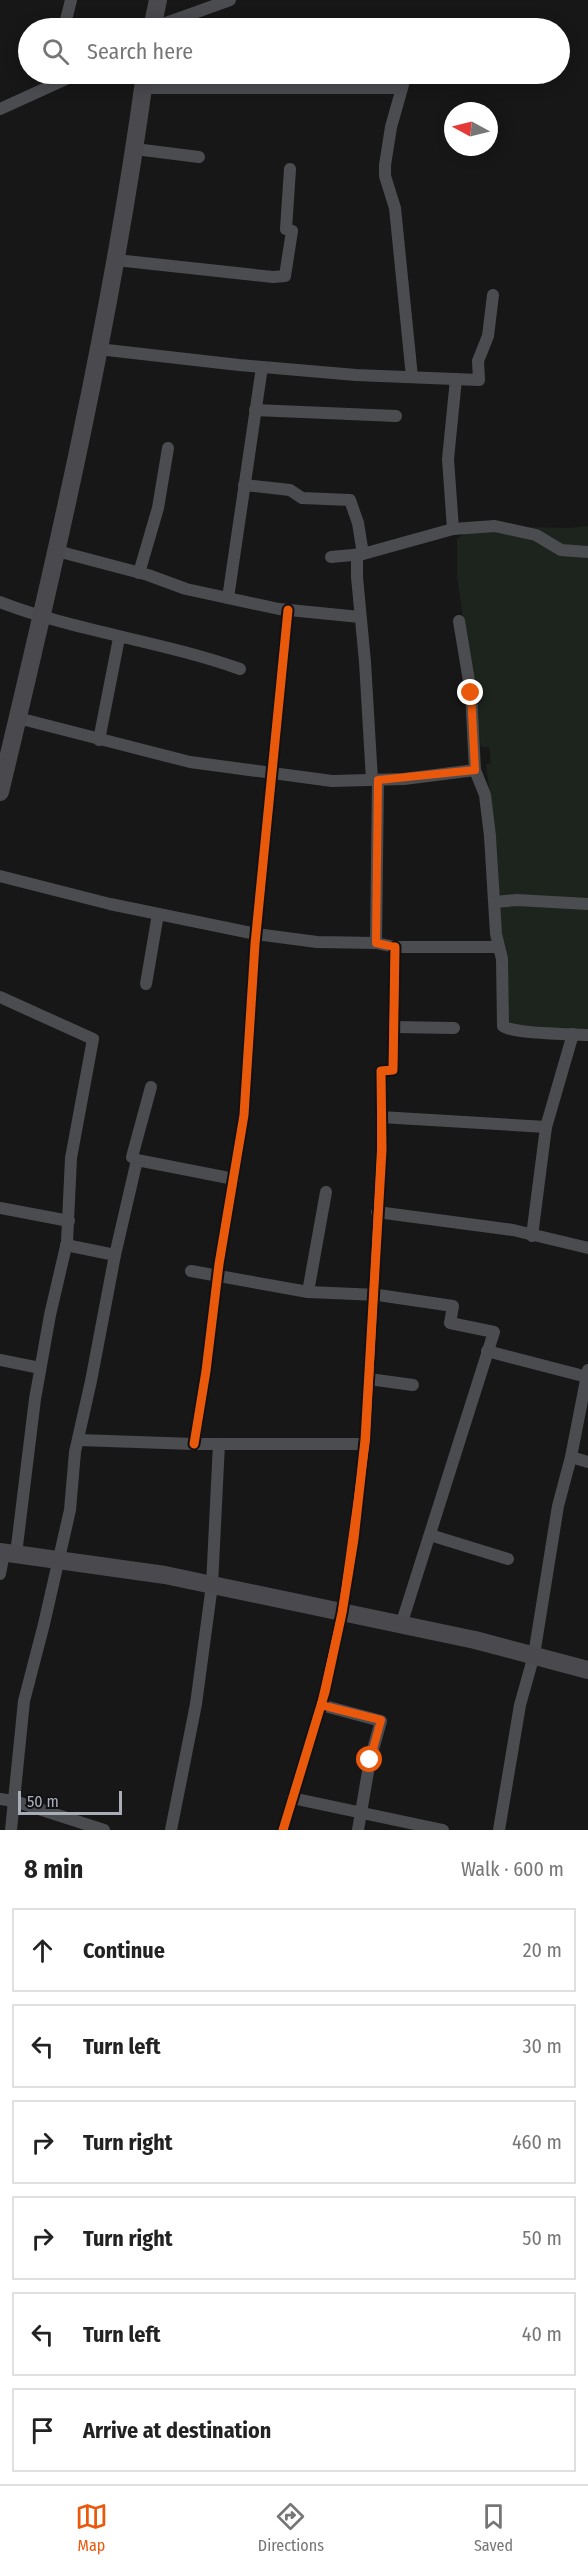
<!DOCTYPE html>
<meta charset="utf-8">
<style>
:root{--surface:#fff;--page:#f6f6f6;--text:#222;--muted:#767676;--line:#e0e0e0;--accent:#ea580c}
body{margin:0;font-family:"Fira Sans Condensed",sans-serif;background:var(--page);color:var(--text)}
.compass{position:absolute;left:444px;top:102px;width:54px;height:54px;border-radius:50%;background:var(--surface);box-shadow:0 3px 15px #0003;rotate:277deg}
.scale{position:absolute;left:18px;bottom:15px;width:104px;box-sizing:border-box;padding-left:6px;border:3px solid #a8adb8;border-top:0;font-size:16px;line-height:21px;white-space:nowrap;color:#a8adb8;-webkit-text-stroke:4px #111113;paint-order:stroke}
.stop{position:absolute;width:18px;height:18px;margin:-14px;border:4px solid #ea580c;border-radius:50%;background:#fff}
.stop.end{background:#ea580c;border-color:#fff;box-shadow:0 2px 6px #0008}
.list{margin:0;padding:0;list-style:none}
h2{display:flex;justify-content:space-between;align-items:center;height:78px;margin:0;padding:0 24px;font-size:26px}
h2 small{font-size:20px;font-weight:400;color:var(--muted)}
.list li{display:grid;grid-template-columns:39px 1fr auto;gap:18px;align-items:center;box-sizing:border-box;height:84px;margin:0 12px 12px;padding:0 12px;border:2px solid var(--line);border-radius:0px}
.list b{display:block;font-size:22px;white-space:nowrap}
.list em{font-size:20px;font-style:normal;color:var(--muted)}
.icon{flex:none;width:33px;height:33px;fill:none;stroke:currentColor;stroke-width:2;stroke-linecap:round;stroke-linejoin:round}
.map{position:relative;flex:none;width:588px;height:1830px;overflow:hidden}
.search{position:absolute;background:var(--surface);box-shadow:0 3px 15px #0003;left:18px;right:18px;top:18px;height:66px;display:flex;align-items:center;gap:15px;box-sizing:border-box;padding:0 21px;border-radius:33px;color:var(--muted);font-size:22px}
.sheet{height:654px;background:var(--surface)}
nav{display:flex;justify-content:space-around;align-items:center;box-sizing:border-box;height:84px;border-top:2px solid var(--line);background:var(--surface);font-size:16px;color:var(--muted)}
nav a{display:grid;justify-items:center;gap:3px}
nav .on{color:var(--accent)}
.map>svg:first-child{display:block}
.green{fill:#1d241e}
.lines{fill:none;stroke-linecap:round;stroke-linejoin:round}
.street{stroke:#4b4c50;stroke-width:12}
.secondary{stroke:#4a4a4e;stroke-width:18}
.cycleway-casing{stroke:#111113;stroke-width:13}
.cycleway{stroke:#e8590c;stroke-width:9}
.route{stroke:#ea580c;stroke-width:8}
</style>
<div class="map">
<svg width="588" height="1830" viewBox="0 0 588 1830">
<rect width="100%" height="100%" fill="#171717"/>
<path class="green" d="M 588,526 L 588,1030 L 505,1025 L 497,846 L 486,764 L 491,763 L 489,747 L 481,747 L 457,576 L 457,539 L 464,534 L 518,527 L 569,528 Z"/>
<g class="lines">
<g class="street">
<path d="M 64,28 L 71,0"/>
<path d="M 152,28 L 230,0"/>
<path d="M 406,74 L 391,127 L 385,165 L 385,176 L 395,208 L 412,377"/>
<path d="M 143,88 L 402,88"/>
<path d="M 0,109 L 77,74"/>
<path d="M 135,149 L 199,157"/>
<path d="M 116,260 L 273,277 L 285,276 L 292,231 L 286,229 L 290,169"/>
<path d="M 98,349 L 239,365 L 356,375 L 479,380 L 478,361 L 488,336 L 493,295"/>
<path d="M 255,410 L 396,416"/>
<path d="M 244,485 L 290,490 L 302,498 L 350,500 L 358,523 L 363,554"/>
<path d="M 453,529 L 448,459 L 456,379"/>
<path d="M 57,551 L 148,575 L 186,589 L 279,609 L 360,617"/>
<path d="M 357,555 L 357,577 L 365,662 L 372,780"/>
<path d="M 331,557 L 363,554 L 453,529 L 495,526 L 536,535 L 561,550 L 588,552"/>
<path d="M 139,573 L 158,508 L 168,448"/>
<path d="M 228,598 L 262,367"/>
<path d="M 0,602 C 78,632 161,641 240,669"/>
<path d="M 459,621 L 471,693 L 475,770 L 485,795 L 490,836 L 496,934 L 502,959 L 503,1026 C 513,1034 572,1034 588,1035"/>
<path d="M 18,718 L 190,762 L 332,781 L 404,779 L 475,770"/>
<path d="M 99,740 L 119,638"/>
<path d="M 0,876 L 110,904 L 256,934 L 317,942 L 376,943 L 395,947 L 498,947"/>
<path d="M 495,902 L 517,900 L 588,904"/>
<path d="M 376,943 L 378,780"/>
<path d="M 146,984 L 158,914"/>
<path d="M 0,997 L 93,1039 L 71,1158 L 67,1242 L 50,1315 L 35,1399 L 16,1554"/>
<path d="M 394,1027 L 454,1028"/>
<path d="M 151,1087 L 132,1157 L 137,1160 L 234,1179"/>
<path d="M 381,1117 L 546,1127"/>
<path d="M 0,1208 L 69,1221"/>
<path d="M 377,1212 L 513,1230 L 588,1248"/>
<path d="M 532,1236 L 546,1127 L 573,1034"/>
<path d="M 66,1245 L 115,1255"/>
<path d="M 191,1271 L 308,1292 L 378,1295 L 453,1306 L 450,1323 L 494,1332 L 401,1625"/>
<path d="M 308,1292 L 326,1192"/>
<path d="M 487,1351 L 587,1377"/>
<path d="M 0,1360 L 40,1368"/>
<path d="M 369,1379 L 413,1385"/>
<path d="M 79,1440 L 194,1444 L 365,1444"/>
<path d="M 194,1444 L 206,1371 L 219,1264 L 244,1115 L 255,944 L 288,610"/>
<path d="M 571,1457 L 588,1462"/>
<path d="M 430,1535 L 508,1559"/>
<path d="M 0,1574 L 4,1553"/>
<path d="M 321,1705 L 381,1721 L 370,1760 L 358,1830"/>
<path d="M 292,1798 L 443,1830"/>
<path d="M 0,1799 L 14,1801 L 104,1830"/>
<path d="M 11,1830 L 24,1701 L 44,1624 L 70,1510 L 75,1452 L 91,1381 L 115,1255 L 137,1160"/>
<path d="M 171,1830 L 196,1704 L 212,1585 L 219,1444"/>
<path d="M 283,1830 L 325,1692 L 342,1613 L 354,1539 L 365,1440 L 382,1150 L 381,1071 L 393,1070 L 395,947"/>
<path d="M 499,1830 L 520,1705 L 534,1655 L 558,1506 L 571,1457 L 588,1370"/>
</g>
<g class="secondary">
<path d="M 152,28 L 158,0"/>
<path d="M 0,792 C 57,555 112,316 145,74"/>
<path d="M 0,1552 L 165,1575 L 475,1640 L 588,1670"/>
</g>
<defs>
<g id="cycleway">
<path d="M 194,1444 L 206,1371 L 219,1264 L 244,1115 L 255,944 L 288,610"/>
<path d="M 283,1830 L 325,1692 L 342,1613 L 354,1539 L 365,1440 L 382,1150 L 381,1071 L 393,1070 L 395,947"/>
</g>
</defs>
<use href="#cycleway" class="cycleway-casing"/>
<use href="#cycleway" class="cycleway"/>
</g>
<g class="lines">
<path class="route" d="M 370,1760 L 381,1720 L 321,1705 L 342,1613 L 366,1440 L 381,1150 L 381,1071 L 393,1070 L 395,947 L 376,943 L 378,780 L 475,770 L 471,693"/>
</g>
</svg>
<svg class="compass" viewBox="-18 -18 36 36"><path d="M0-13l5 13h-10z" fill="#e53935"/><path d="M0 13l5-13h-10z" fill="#767676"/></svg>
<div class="scale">50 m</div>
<div class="stop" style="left:370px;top:1760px"></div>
<div class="stop end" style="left:471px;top:693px"></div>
<div class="search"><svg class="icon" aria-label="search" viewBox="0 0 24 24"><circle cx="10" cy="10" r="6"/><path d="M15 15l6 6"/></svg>Search here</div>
</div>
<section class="sheet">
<h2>8 min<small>Walk · 600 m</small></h2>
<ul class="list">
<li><svg class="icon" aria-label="ahead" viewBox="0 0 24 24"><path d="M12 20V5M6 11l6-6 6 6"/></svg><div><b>Continue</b></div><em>20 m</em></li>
<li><svg class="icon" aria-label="left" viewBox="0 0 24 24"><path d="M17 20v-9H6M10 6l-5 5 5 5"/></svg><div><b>Turn left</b></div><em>30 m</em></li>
<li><svg class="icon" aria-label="right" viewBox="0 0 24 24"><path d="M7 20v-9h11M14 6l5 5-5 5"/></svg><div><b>Turn right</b></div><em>460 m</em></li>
<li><svg class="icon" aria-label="right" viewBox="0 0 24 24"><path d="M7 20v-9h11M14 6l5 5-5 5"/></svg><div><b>Turn right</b></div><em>50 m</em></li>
<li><svg class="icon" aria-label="left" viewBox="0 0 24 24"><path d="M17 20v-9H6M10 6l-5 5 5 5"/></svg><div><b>Turn left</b></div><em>40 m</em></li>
<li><svg class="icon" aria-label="arrive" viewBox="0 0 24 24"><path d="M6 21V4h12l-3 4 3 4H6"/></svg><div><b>Arrive at destination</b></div></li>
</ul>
</section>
<nav>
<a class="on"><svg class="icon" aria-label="map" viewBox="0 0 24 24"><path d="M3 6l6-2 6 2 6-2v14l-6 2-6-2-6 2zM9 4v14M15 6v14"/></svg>Map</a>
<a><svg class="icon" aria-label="directions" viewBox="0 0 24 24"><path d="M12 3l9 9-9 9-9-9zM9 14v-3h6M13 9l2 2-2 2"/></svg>Directions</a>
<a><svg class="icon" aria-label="saved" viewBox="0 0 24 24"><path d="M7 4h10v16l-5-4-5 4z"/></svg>Saved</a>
</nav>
